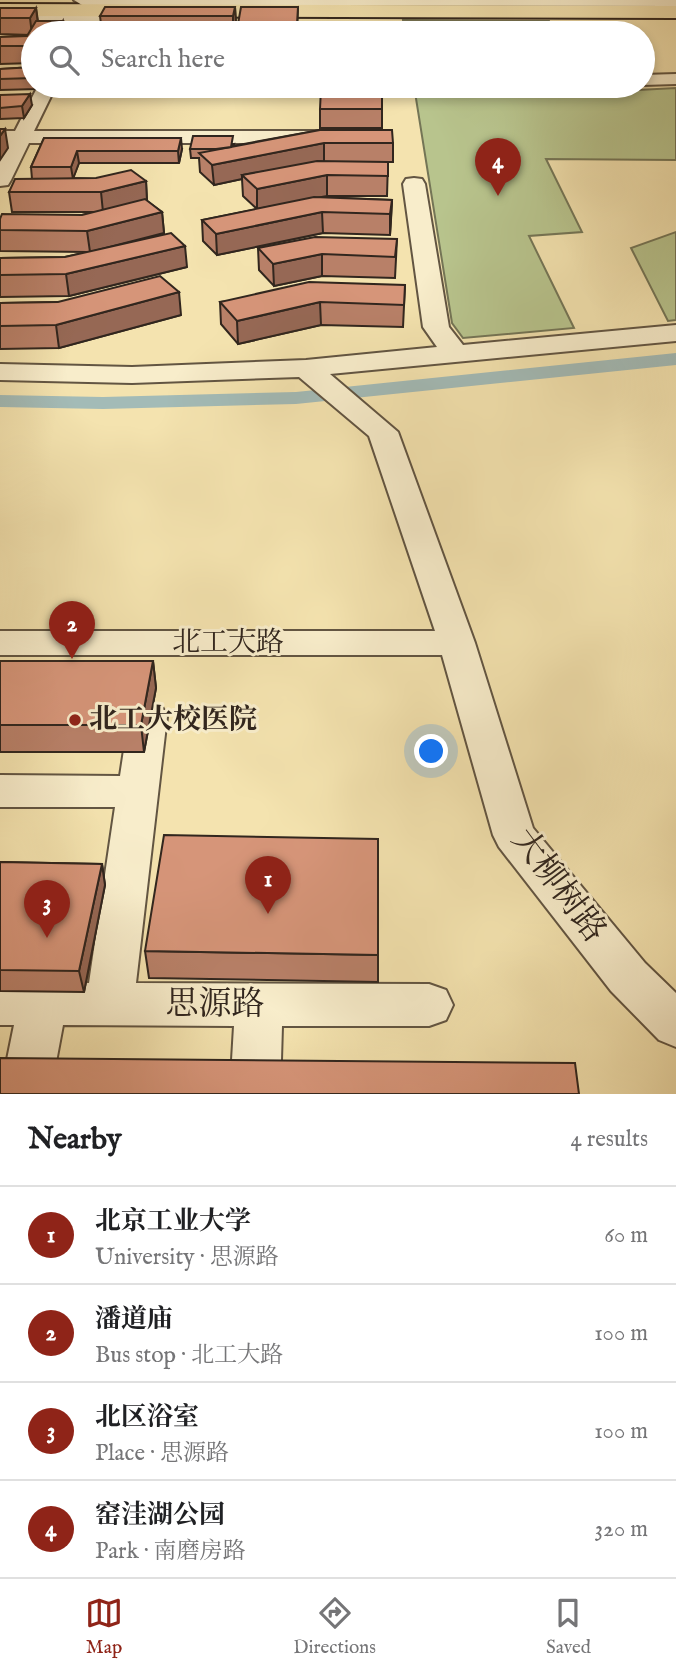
<!DOCTYPE html>
<meta charset="utf-8">
<style>
:root{--surface:#fff;--page:#f2f2f2;--text:#202124;--muted:#757577;--line:#e0e0e0;--accent:#8f2418}
body{margin:0;font-family:"IM FELL English","Noto Serif SC",serif;background:var(--page);color:var(--text)}
.you{position:absolute;left:432px;top:752px;width:24px;height:24px;margin:-18px;border:5px solid #fff;border-radius:50%;background:#1a73e8;box-shadow:0 0 0 10px #1a73e833}
.badge{display:grid;place-items:center;width:46px;height:46px;border-radius:50%;background:var(--accent);color:#fff;font-size:23px;font-weight:700}
.pin{position:absolute;translate:-50% -58px;filter:drop-shadow(0 2px 4px #0008)}
.pin::after{content:'';position:absolute;top:37px;width:24px;height:21px;background:inherit;clip-path:polygon(0 0,100% 0,50% 100%)}
.list{margin:0;padding:0;list-style:none}
h2{display:flex;justify-content:space-between;align-items:center;height:91px;margin:0;padding:0 28px;font-size:30px}
h2 small{font-size:23px;font-weight:400;color:var(--muted)}
.list li{display:grid;grid-template-columns:46px 1fr auto;gap:21px;align-items:center;box-sizing:border-box;height:98px;padding:0 28px;border-top:2px solid var(--line)}
.list b{display:block;font-size:26px;white-space:nowrap}
.list p{margin:0;font-size:23px;white-space:nowrap;color:var(--muted)}
.list em{font-size:23px;font-style:normal;color:var(--muted)}
.icon{flex:none;width:38px;height:38px;fill:none;stroke:currentColor;stroke-width:2;stroke-linecap:round;stroke-linejoin:round}
.map{position:relative;flex:none;width:676px;height:1094px;overflow:hidden}
.search{position:absolute;background:var(--surface);box-shadow:0 4px 10px #0003;left:21px;right:21px;top:21px;height:77px;display:flex;align-items:center;gap:18px;box-sizing:border-box;padding:0 24px;border-radius:38px;color:var(--muted);font-size:26px}
.sheet{height:483px;background:var(--surface)}
nav{display:flex;justify-content:space-around;align-items:center;box-sizing:border-box;height:98px;border-top:2px solid var(--line);background:var(--surface);font-size:19px;color:var(--muted)}
nav a{display:grid;justify-items:center;gap:4px}
nav .on{color:var(--accent)}
.map>svg:first-child{display:block}
.green{fill:#b8c48d;stroke:#747556;stroke-width:2}
.lines{fill:none;stroke-linecap:round;stroke-linejoin:round}
.canal{fill:#a3bbb7;fill-rule:evenodd}
.minor-casing{stroke:#625542;stroke-width:4}
.major-casing{stroke:#31261e;stroke-width:4}
.minor{fill:#f8edcb;fill-rule:evenodd}
.major{fill:#f4e3af;fill-rule:evenodd}
.wall{fill:#b88068;stroke:#31261e;stroke-width:2}
.shaded-wall{fill:#966855;stroke:#31261e;stroke-width:2}
.building{fill:#d69579;stroke:#31261e;stroke-width:2}
.poi-dot{fill:#8f2418;stroke:#f8edcb;stroke-width:2.5}
.labels{text-anchor:middle;dominant-baseline:central;stroke-width:6;stroke-linejoin:round;paint-order:stroke}
.street-label{font-size:28px;fill:#31261e;stroke:#f8edcb}
.poi-label{font-size:28px;font-weight:bold;fill:#31261e;stroke:#f8edcb;text-anchor:start}
.near-street-label{font-size:33px;fill:#31261e;stroke:#f8edcb}
</style>
<div class="map">
<svg width="676" height="1094" viewBox="0 0 676 1094">
<rect width="100%" height="100%" fill="#f4e3af"/>
<filter id="stains"><feTurbulence type="fractalNoise" baseFrequency=".00286" numOctaves="4"/><feColorMatrix values="0 0 0 0 .2 0 0 0 0 .09 0 0 0 0 .02 0 0 0 .5 -.17"/></filter>
<radialGradient id="worn" r=".72"><stop offset=".6" stop-color="#630" stop-opacity="0"/><stop offset="1" stop-color="#630" stop-opacity=".3"/></radialGradient>
<g class="green">
<path d="M 403,20 L 549,21 L 554,33 L 405,33 Z"/>
<path d="M 414,86 L 577,86 L 581,93 L 676,88 L 676,160 L 546,159 L 582,232 L 529,236 L 574,328 L 463,338 L 452,323 Z"/>
<path d="M 676,232 L 676,320 L 668,321 L 631,248 Z"/>
</g>
<g class="lines">
<path class="canal" d="M 676,353 L 676,365 L 296,404 L 103,409 L 0,407 L 0,395 L 103,397 L 296,392 Z"/>
<defs>
<g id="minor">
<path d="M 74,0 L 676,0 L 676,6 L 82,5 Z"/>
<path d="M 0,11 L 110,11 L 118,16 L 110,21 L 0,21 Z"/>
<path d="M 676,74 L 676,84 L 643,85 L 643,75 Z"/>
<path d="M 38,86 L 56,86 L 34,131 L 327,131 L 334,133 L 337,137 L 334,141 L 327,143 L 29,143 L 11,180 L 8,185 L 0,186 L 0,159 L 8,143 L 0,143 L 0,131 L 15,131 Z"/>
<path d="M 414,178 L 422,179 L 425,184 L 449,327 L 463,345 L 676,325 L 676,341 L 330,374 L 398,432 L 475,643 L 533,828 L 645,963 L 676,993 L 676,1047 L 659,1040 L 611,991 L 499,847 L 493,835 L 442,655 L 0,655 L 0,631 L 435,631 L 369,436 L 299,377 L 132,383 L 0,380 L 0,364 L 132,367 L 306,360 L 437,347 L 423,327 L 403,184 L 406,179 Z"/>
<path d="M 148,703 L 162,707 L 167,717 L 136,983 L 429,984 L 446,990 L 453,1005 L 446,1020 L 429,1026 L 282,1026 L 280,1094 L 230,1094 L 234,1026 L 63,1025 L 50,1094 L 0,1094 L 14,1025 L 0,1025 L 0,983 L 89,983 L 115,807 L 0,807 L 0,775 L 120,776 L 129,717 L 134,707 Z"/>
</g>
<path id="major" d="M 0,4 L 676,6 L 676,18 L 0,16 Z"/>
</defs>
<use href="#minor" class="minor-casing"/>
<use href="#major" class="major-casing"/>
<use href="#minor" class="minor"/>
<use href="#major" class="major"/>
</g>
<g class="wall">
<path d="M 235,7 L 236,24 L 233,33 L 102,32 L 100,16 Z"/>
<path d="M 298,7 L 297,33 L 238,33 L 238,24 Z"/>
<path d="M 0,8 L 36,8 L 38,21 L 33,33 L 33,63 L 0,64 L 0,37 L 27,36 L 28,35 L 0,34 Z"/>
<path d="M 33,67 L 33,86 L 39,86 L 37,89 L 0,90 L 0,69 Z"/>
<path d="M 0,95 L 32,105 L 24,118 L 0,119 Z"/>
<rect x="320" y="109" width="62" height="19"/>
<path d="M 320,130 L 393,143 L 393,162 L 388,162 L 387,196 L 327,196 L 318,197 L 392,200 L 390,235 L 323,233 L 217,255 L 203,241 L 202,220 L 257,209 L 243,196 L 242,179 L 214,185 L 200,172 L 199,158 L 191,158 L 190,149 L 234,144 L 233,146 Z"/>
<path d="M 44,138 L 182,149 L 179,163 L 79,163 L 73,178 L 146,181 L 147,201 L 162,212 L 164,233 L 107,248 L 187,267 L 69,296 L 0,297 L 0,258 L 65,257 L 87,252 L 0,251 L 0,219 L 82,215 L 94,212 L 12,212 L 9,192 L 32,179 L 31,167 Z"/>
<path d="M 397,239 L 395,278 L 322,276 L 274,286 L 259,270 L 258,248 Z"/>
<path d="M 405,285 L 403,327 L 321,325 L 238,344 L 221,324 L 220,302 Z"/>
<path d="M 58,302 L 181,315 L 59,348 L 0,349 L 0,303 Z"/>
<path d="M 0,661 L 153,661 L 156,688 L 144,752 L 0,752 Z"/>
<path d="M 0,862 L 102,864 L 105,885 L 84,992 L 0,991 Z"/>
<path d="M 145,951 L 378,955 L 378,982 L 149,978 Z"/>
</g>
<g class="shaded-wall">
<path d="M 235,7 L 236,24 L 233,33 L 233,16 Z"/>
<path d="M 36,8 L 38,25 L 32,35 L 30,18 Z"/>
<path d="M 63,21 L 65,33 L 57,33 Z"/>
<path d="M 30,94 L 32,105 L 24,118 L 22,106 Z"/>
<path d="M 5,129 L 8,148 L 0,160 L 0,136 Z"/>
<path d="M 181,138 L 182,149 L 179,163 L 178,151 Z"/>
<path d="M 324,143 L 324,162 L 242,175 L 242,179 L 214,185 L 212,165 Z"/>
<path d="M 77,151 L 79,163 L 73,179 L 71,167 Z"/>
<path d="M 327,175 L 327,196 L 257,209 L 257,189 Z"/>
<path d="M 146,181 L 147,201 L 103,212 L 101,192 Z"/>
<path d="M 392,200 L 391,220 L 390,235 L 390,214 Z"/>
<path d="M 162,212 L 164,233 L 90,252 L 87,231 Z"/>
<path d="M 322,212 L 323,233 L 217,255 L 216,234 Z"/>
<path d="M 185,246 L 187,267 L 69,296 L 66,274 Z"/>
<path d="M 322,254 L 322,276 L 274,286 L 273,264 Z"/>
<path d="M 179,292 L 181,315 L 59,348 L 56,325 Z"/>
<path d="M 320,302 L 321,325 L 238,344 L 237,321 Z"/>
<path d="M 153,661 L 156,688 L 144,752 L 141,725 Z"/>
<path d="M 102,864 L 105,885 L 84,992 L 79,971 Z"/>
</g>
<g class="building">
<path d="M 105,7 L 235,7 L 233,16 L 100,16 Z"/>
<path d="M 241,7 L 298,7 L 297,24 L 238,24 Z"/>
<path d="M 0,8 L 36,8 L 30,18 L 0,18 Z"/>
<path d="M 36,21 L 63,21 L 57,33 L 33,33 L 33,46 L 0,46 L 0,37 L 27,36 Z"/>
<path d="M 33,67 L 33,78 L 0,79 L 0,69 Z"/>
<path d="M 321,88 L 382,88 L 382,109 L 320,109 Z"/>
<path d="M 30,94 L 22,106 L 0,108 L 0,95 Z"/>
<path d="M 0,129 L 5,129 L 0,136 Z"/>
<path d="M 320,130 L 392,130 L 393,143 L 324,143 L 212,165 L 199,153 Z"/>
<path d="M 193,136 L 233,136 L 231,147 L 216,149 L 190,149 Z"/>
<path d="M 44,138 L 181,138 L 178,151 L 77,151 L 71,167 L 31,167 Z"/>
<path d="M 317,161 L 388,162 L 388,176 L 327,175 L 257,189 L 242,175 Z"/>
<path d="M 131,170 L 146,181 L 101,192 L 9,192 L 15,179 L 96,178 Z"/>
<path d="M 314,197 L 392,200 L 390,214 L 322,212 L 216,234 L 202,220 Z"/>
<path d="M 145,199 L 162,212 L 87,231 L 0,230 L 0,219 L 2,214 L 82,215 Z"/>
<path d="M 171,233 L 185,246 L 66,274 L 0,275 L 0,258 L 65,257 Z"/>
<path d="M 315,237 L 397,239 L 395,257 L 322,254 L 273,264 L 258,248 Z"/>
<path d="M 160,276 L 179,292 L 56,325 L 0,326 L 0,303 L 58,302 Z"/>
<path d="M 309,282 L 405,285 L 404,305 L 320,302 L 237,321 L 220,302 Z"/>
<path d="M 0,661 L 153,661 L 141,725 L 0,725 Z"/>
<path d="M 164,835 L 378,839 L 378,955 L 145,951 Z"/>
<path d="M 0,862 L 102,864 L 79,971 L 0,970 Z"/>
<path d="M 0,1058 L 575,1063 L 579,1094 L 0,1094 Z"/>
</g>
<circle class="poi-dot" cx="75" cy="720" r="7"/>
<g class="labels">
<g class="street-label">
<text x="228" y="643">北工大路</text>
</g>
<g class="poi-label">
<text x="89" y="720">北工大校医院</text>
</g>
<g class="near-street-label">
<text transform="translate(558 886) rotate(53)">大柳树路</text>
<text x="215" y="1005">思源路</text>
</g>
</g>
<rect width="100%" height="100%" filter="url(#stains)"/>
<rect width="100%" height="100%" fill="url(#worn)"/>
</svg>
<div class="you"></div>
<div class="pin badge" style="left:268px;top:914px">1</div>
<div class="pin badge" style="left:72px;top:659px">2</div>
<div class="pin badge" style="left:47px;top:938px">3</div>
<div class="pin badge" style="left:498px;top:196px">4</div>
<div class="search"><svg class="icon" aria-label="search" viewBox="0 0 24 24"><circle cx="10" cy="10" r="6"/><path d="M15 15l6 6"/></svg>Search here</div>
</div>
<section class="sheet">
<h2>Nearby<small>4 results</small></h2>
<ul class="list">
<li><span class="badge">1</span><div><b>北京工业大学</b><p>University · 思源路</p></div><em>60 m</em></li>
<li><span class="badge">2</span><div><b>潘道庙</b><p>Bus stop · 北工大路</p></div><em>100 m</em></li>
<li><span class="badge">3</span><div><b>北区浴室</b><p>Place · 思源路</p></div><em>100 m</em></li>
<li><span class="badge">4</span><div><b>窑洼湖公园</b><p>Park · 南磨房路</p></div><em>320 m</em></li>
</ul>
</section>
<nav>
<a class="on"><svg class="icon" aria-label="map" viewBox="0 0 24 24"><path d="M3 6l6-2 6 2 6-2v14l-6 2-6-2-6 2zM9 4v14M15 6v14"/></svg>Map</a>
<a><svg class="icon" aria-label="directions" viewBox="0 0 24 24"><path d="M12 3l9 9-9 9-9-9zM9 14v-3h6M13 9l2 2-2 2"/></svg>Directions</a>
<a><svg class="icon" aria-label="saved" viewBox="0 0 24 24"><path d="M7 4h10v16l-5-4-5 4z"/></svg>Saved</a>
</nav>
